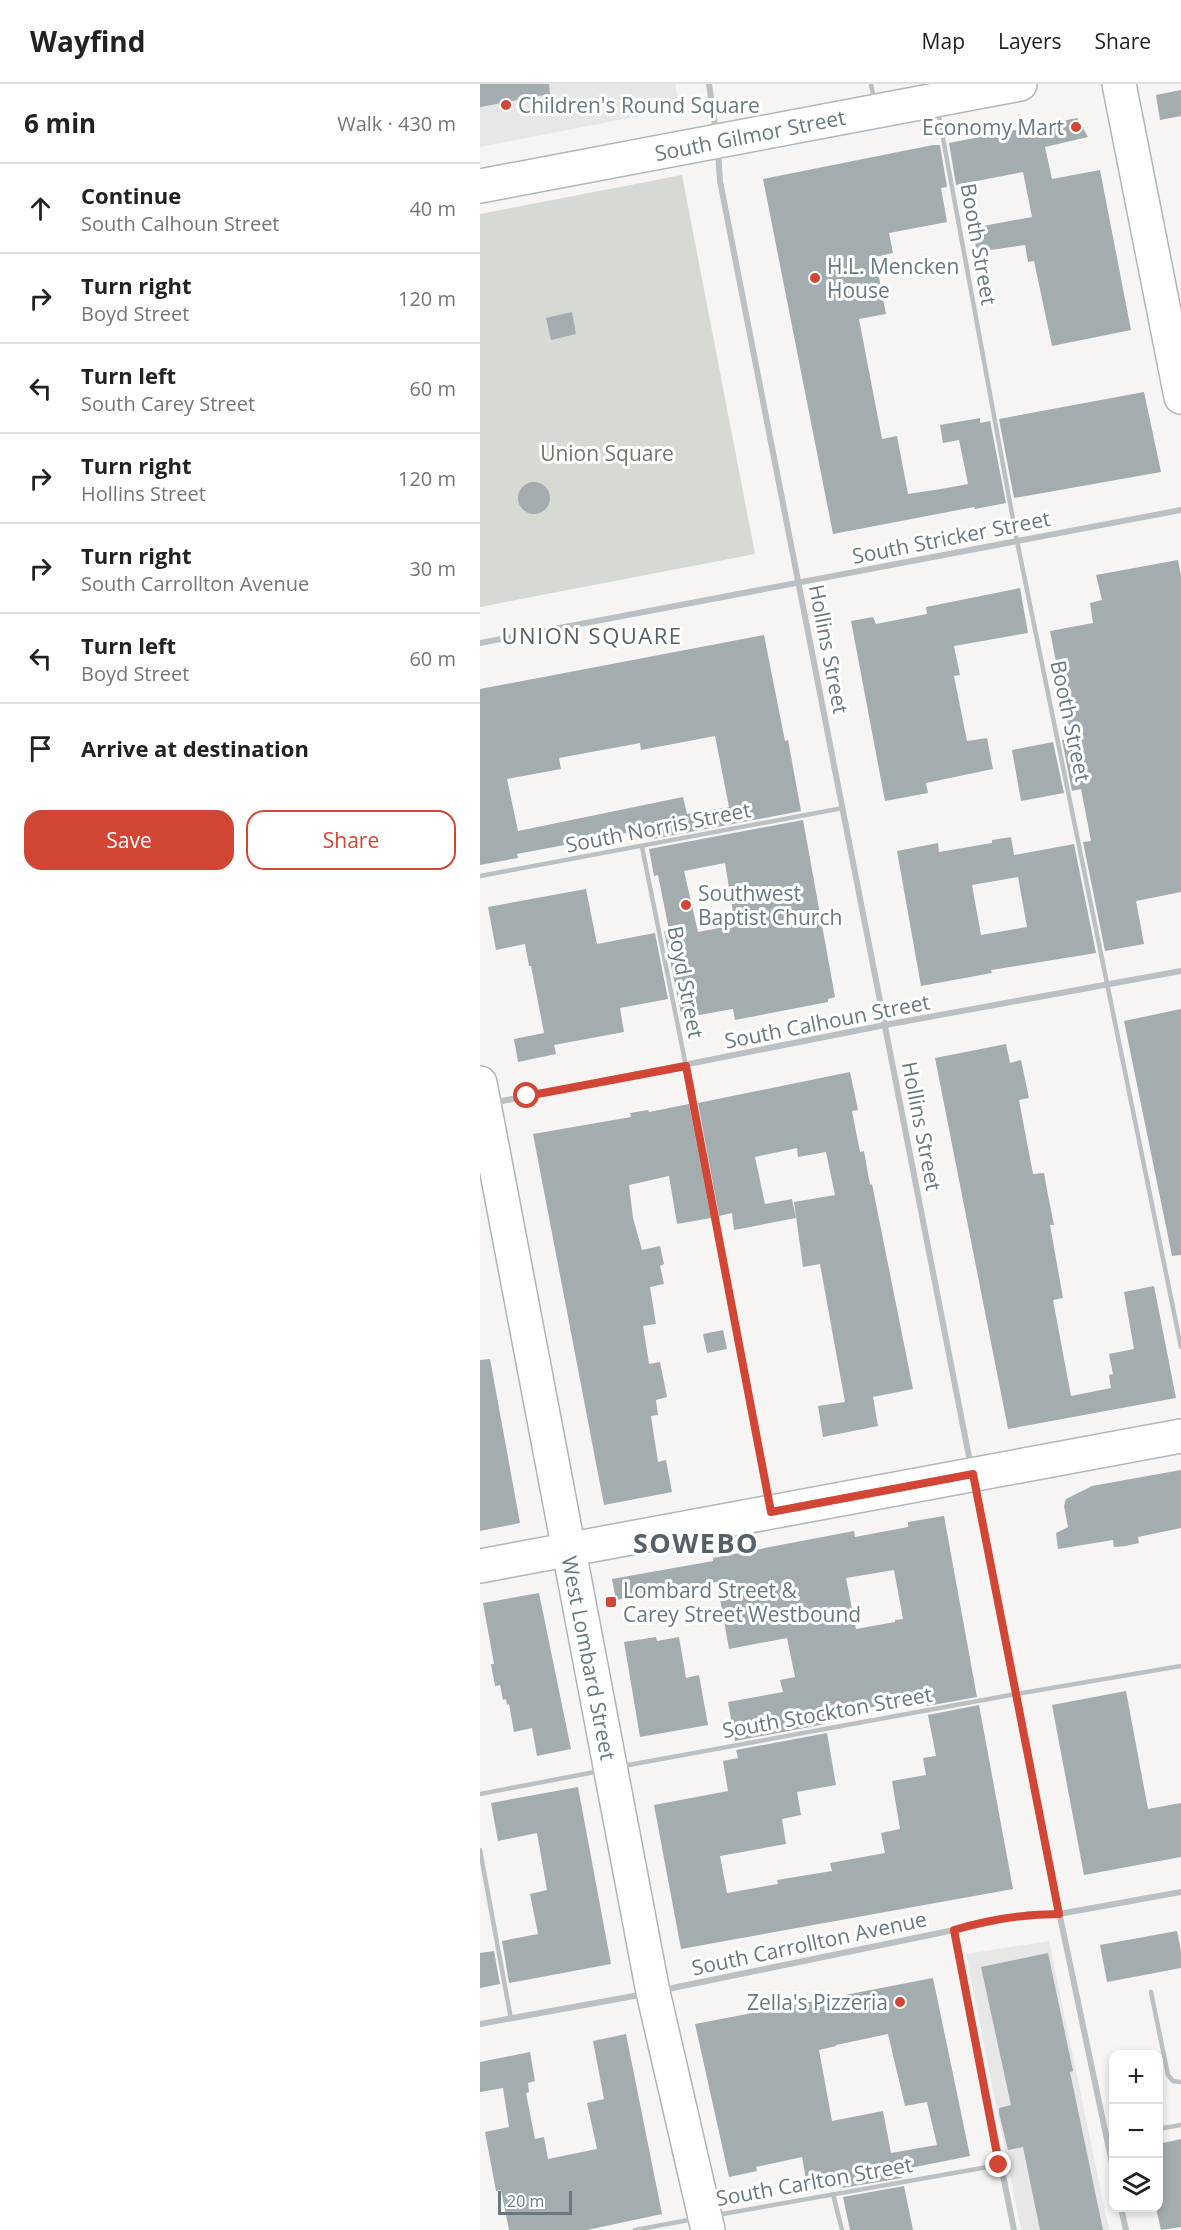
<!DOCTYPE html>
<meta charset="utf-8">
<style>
:root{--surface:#fff;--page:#f6f6f6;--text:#222;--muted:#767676;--line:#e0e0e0;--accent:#d24636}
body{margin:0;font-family:"Open Sans",sans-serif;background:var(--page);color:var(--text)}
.controls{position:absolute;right:18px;bottom:18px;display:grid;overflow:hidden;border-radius:12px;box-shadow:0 3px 9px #0003}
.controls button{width:54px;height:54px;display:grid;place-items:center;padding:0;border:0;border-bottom:2px solid var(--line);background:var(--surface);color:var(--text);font:30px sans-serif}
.scale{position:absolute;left:18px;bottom:15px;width:74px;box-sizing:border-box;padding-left:6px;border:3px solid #687981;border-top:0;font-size:16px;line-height:21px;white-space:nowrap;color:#687981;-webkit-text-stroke:4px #fff;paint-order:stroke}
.stop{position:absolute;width:18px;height:18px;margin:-14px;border:4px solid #d24636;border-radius:50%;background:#fff}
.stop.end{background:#d24636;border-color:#fff;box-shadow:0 2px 6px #0008}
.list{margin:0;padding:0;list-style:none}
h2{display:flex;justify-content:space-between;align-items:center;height:78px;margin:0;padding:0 24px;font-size:26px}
h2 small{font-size:20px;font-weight:400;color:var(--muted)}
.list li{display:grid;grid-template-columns:39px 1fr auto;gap:18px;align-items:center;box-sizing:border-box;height:90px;padding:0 24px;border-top:2px solid var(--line)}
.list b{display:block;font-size:22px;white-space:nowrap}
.list p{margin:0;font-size:20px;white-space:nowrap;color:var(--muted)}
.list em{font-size:20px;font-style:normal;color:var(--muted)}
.actions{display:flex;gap:12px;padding:18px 24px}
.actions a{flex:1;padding:14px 0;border:2px solid var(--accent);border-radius:18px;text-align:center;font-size:21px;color:var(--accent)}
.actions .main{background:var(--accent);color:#fff}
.icon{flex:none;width:33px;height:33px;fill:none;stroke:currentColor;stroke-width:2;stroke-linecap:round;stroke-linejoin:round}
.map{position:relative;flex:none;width:701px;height:2146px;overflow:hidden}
header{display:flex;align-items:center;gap:36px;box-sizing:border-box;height:84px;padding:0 30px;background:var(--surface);border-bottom:2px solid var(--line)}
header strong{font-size:28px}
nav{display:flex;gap:33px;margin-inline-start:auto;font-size:21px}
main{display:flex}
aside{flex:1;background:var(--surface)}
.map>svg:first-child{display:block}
.built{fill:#e6e7e6}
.green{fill:#d6dad2}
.building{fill:#a3acaf;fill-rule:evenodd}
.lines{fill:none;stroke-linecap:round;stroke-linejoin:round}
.secondary-casing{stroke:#b0b6b9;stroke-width:36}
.primary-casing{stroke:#afb4b7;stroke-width:36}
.lane{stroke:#bbc0c2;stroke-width:4.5}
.street{stroke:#bbc0c2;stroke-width:6}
.secondary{stroke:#fff;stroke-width:33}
.primary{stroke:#fff;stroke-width:33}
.route{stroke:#d24636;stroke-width:8}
.poi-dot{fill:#d24636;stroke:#fff;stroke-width:2}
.labels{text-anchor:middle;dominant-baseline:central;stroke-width:6;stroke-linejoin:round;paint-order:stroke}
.poi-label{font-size:21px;fill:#687981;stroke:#fff;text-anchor:start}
.street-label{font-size:21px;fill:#687981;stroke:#fff}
.park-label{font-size:21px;fill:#6c7966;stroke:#fff}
.neighbourhood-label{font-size:22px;letter-spacing:1.5px;fill:#556167;stroke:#fff}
.district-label{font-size:27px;font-weight:bold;letter-spacing:1.5px;fill:#556167;stroke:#fff}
</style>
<header>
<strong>Wayfind</strong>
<nav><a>Map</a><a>Layers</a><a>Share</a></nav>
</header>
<main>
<aside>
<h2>6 min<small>Walk · 430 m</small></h2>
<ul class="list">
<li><svg class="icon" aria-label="ahead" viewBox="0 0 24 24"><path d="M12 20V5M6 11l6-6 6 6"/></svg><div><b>Continue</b><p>South Calhoun Street</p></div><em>40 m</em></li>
<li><svg class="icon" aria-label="right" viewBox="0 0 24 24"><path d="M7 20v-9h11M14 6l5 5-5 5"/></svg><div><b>Turn right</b><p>Boyd Street</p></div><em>120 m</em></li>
<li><svg class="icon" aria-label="left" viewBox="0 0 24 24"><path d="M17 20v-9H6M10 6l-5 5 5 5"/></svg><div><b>Turn left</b><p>South Carey Street</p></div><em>60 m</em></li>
<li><svg class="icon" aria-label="right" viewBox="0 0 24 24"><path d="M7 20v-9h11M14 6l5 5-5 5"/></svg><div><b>Turn right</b><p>Hollins Street</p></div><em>120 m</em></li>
<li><svg class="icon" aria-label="right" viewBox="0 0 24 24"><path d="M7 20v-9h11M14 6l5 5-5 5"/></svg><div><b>Turn right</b><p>South Carrollton Avenue</p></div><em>30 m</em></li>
<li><svg class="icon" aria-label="left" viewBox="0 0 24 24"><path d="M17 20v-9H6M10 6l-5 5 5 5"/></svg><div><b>Turn left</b><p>Boyd Street</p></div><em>60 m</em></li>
<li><svg class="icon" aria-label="arrive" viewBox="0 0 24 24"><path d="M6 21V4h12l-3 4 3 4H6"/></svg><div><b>Arrive at destination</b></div></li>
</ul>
<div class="actions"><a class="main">Save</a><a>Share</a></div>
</aside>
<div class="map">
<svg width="701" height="2146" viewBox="0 0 701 2146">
<rect width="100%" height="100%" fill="#f6f5f3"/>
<g class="built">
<path d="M 0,0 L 195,0 L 200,24 L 0,63 Z"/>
<path d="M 569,1857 L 629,2146 L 541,2146 L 486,1870 Z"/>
</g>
<path class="green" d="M 202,91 L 275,470 L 0,523 L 0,130 Z"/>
<g class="building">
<path d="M 0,0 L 69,0 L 70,10 L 0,23 Z"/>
<path d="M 701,6 L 701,32 L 680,36 L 676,11 Z"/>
<path d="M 597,34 L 608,53 L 565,63 L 572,95 L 620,86 L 651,246 L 572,262 L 554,177 L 548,178 L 545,161 L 497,168 L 492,144 L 552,133 L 543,88 L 476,101 L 469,59 Z"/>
<path d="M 453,61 L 460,61 L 467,103 L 461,104 L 467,138 L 409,149 L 413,169 L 395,173 L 406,230 L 379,235 L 402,355 L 417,352 L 428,410 L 461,405 L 488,400 L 479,356 L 463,359 L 460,341 L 500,334 L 500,339 L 510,337 L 526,419 L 495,425 L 494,423 L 353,450 L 283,95 Z"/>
<path d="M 92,228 L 96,250 L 71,256 L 66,234 Z"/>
<path d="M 664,308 L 681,388 L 534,414 L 519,335 Z"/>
<circle cx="54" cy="414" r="16"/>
<path d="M 698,476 L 701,492 L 701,808 L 656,817 L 664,860 L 625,867 L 603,758 L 611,757 L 601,705 L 592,707 L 582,656 L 591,655 L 570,547 L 613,539 L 610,519 L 622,516 L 616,491 Z"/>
<path d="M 540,504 L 548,549 L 474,562 L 480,591 L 474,592 L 487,657 L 507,654 L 513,685 L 446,699 L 448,709 L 405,717 L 371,537 L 393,533 L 396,540 L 447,530 L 446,523 Z"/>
<path d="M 284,551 L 305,657 L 308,656 L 321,727 L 168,756 L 166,745 L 116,755 L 117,759 L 96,763 L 95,759 L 37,770 L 38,774 L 0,781 L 0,605 ZM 235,652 L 249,723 L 207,730 L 203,713 L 38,747 L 27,695 L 81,685 L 79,674 L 160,659 L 161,666 Z"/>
<path d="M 573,658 L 584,709 L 541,717 L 532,666 Z"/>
<path d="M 323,736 L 355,913 L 348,915 L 348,918 L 255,936 L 253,925 L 202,934 L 184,847 L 189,846 L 178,791 L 174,792 L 169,765 ZM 245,779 L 255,841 L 218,848 L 204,787 Z"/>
<path d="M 531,753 L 534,771 L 594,760 L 616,869 L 511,886 L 512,889 L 441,902 L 417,767 L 458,759 L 459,768 L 512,759 L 512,756 ZM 538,793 L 547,843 L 501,851 L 492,801 Z"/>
<path d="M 106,805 L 117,860 L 175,849 L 188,915 L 140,924 L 144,948 L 74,961 L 76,970 L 38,978 L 34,955 L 64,949 L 51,882 L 49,882 L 45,860 L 16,866 L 8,823 Z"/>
<path d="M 701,925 L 701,1171 L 692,1172 L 644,937 Z"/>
<path d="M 526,960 L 530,979 L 541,976 L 549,1014 L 539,1016 L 553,1090 L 564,1089 L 568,1111 L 574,1141 L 570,1141 L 583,1214 L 573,1216 L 591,1312 L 631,1304 L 629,1291 L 633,1290 L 629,1270 L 654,1265 L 644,1208 L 674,1202 L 696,1314 L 528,1345 L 455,974 Z"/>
<path d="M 370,988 L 378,1026 L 372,1027 L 380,1068 L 384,1067 L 390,1101 L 392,1100 L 433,1305 L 393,1313 L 398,1342 L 343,1353 L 338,1322 L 365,1318 L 340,1180 L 323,1183 L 314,1118 L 355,1111 L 346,1068 L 318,1073 L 317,1064 L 275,1073 L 285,1120 L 312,1115 L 316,1134 L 254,1146 L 252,1129 L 239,1132 L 218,1019 Z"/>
<path d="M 209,1020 L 231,1134 L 197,1140 L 189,1092 L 149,1101 L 153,1134 L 162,1166 L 180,1162 L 184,1180 L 180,1182 L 184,1200 L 170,1203 L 176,1240 L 163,1242 L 169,1280 L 180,1278 L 187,1313 L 176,1316 L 178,1331 L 171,1332 L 178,1378 L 186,1376 L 192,1408 L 124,1421 L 53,1050 L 151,1033 L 150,1029 L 168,1026 L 169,1028 Z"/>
<path d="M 243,1246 L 247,1265 L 227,1269 L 223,1250 Z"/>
<path d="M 10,1275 L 40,1439 L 0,1447 L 0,1276 Z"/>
<path d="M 701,1386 L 701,1444 L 658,1453 L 659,1459 L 646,1462 L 634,1463 L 633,1456 L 578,1465 L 576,1449 L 588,1443 L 584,1422 L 586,1415 L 612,1402 Z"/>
<path d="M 464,1432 L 497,1613 L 447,1622 L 446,1616 L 426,1620 L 426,1617 L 344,1632 L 345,1640 L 255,1657 L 248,1618 L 303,1608 L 300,1596 L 315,1593 L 307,1554 L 249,1565 L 237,1498 L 136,1516 L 132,1495 L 233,1477 L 233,1474 L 374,1447 L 375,1453 L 428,1443 L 428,1438 ZM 414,1486 L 423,1535 L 415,1536 L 415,1538 L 376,1545 L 366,1494 Z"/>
<path d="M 59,1509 L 91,1665 L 57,1672 L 52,1644 L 34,1648 L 29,1620 L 27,1621 L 26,1615 L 23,1616 L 20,1601 L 15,1602 L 11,1580 L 14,1580 L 3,1519 Z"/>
<path d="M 176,1553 L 177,1557 L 199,1553 L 206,1594 L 219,1591 L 228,1641 L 160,1653 L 144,1558 Z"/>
<path d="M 646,1607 L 668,1725 L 701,1719 L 701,1773 L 604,1791 L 572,1621 Z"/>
<path d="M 499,1621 L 533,1805 L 201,1865 L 174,1721 L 248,1707 L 243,1677 L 258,1674 L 256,1666 L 347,1649 L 356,1701 L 317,1708 L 321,1731 L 302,1735 L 306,1760 L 240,1772 L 247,1809 L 298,1800 L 297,1796 L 352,1787 L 350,1779 L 405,1769 L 401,1749 L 420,1745 L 412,1697 L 446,1691 L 443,1674 L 456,1672 L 448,1631 Z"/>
<path d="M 98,1703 L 131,1880 L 29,1899 L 22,1857 L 58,1850 L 50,1810 L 67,1806 L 57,1749 L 18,1757 L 11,1719 Z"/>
<path d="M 697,1847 L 701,1867 L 701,1884 L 627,1898 L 620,1861 Z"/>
<path d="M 14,1867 L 20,1900 L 0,1904 L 0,1869 Z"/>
<path d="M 568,1869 L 593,1987 L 590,1988 L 623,2146 L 560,2146 L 543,2063 L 528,2066 L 519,2029 L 519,2024 L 531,2021 L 501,1883 Z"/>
<path d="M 453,1894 L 490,2072 L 420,2086 L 422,2094 L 362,2104 L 360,2095 L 327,2101 L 322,2073 L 276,2083 L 277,2087 L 249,2093 L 215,1940 ZM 408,1950 L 425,2022 L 447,2018 L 457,2061 L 411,2069 L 403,2027 L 352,2037 L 339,1966 L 356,1962 L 356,1961 Z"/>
<path d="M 146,1950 L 182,2130 L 107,2146 L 29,2146 L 21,2106 L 16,2107 L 5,2048 L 29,2043 L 23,2004 L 0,2008 L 0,1978 L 50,1968 L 55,1997 L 48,1999 L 49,2008 L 46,2009 L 55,2055 L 64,2053 L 68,2075 L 117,2065 L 107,2019 L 124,2015 L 113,1957 Z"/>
<path d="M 701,2055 L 701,2143 L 681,2146 L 676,2124 L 678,2124 L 678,2060 Z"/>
<path d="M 424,2102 L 433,2146 L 370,2146 L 363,2113 Z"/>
</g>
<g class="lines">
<defs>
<g id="secondary">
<path d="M 639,0 L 701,313"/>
<path d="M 0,102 L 540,0"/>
<path d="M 0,1482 L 701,1352"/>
</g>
<path id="primary" d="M 0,999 L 173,1908 L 228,2146"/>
</defs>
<use href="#secondary" class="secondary-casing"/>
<use href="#primary" class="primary-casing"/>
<g class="lane">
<path d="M 391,0 L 394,16"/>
<path d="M 458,27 L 537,457 L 701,1263"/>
<path d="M 162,763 L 211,1007 L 289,1416"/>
<path d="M 0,792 L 363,724"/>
<path d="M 143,1682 L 536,1610 L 701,1582"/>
<path d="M 0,1710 L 120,1687"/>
<path d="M 0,1766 L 31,1935"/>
<path d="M 671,1908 L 688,1991 L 693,1997 L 701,1998"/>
<path d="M 678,2045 L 701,2041"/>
<path d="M 353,2110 L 362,2146"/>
<path d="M 237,2131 L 519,2081"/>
<path d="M 155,2146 L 214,2135"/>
</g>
<g class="street">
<path d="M 229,0 L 236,48"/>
<path d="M 238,67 L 240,97 L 491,1383"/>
<path d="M 0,559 L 701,426"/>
<path d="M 12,1019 L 405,941 L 701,887"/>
<path d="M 495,1401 L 574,1804 L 634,2089"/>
<path d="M 474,1846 L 534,2146"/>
<path d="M 183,1906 L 474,1846 L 549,1830 L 579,1830 L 701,1808"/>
<path d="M 0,1940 L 165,1910"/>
<path d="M 641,2124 L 646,2146"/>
</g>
<use href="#secondary" class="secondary"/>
<use href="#primary" class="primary"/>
</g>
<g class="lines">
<path class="route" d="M 47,1012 L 206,982 L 291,1428 L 493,1390 L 579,1830 C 543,1830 508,1836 474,1846 L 519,2081"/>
</g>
<g class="poi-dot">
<circle cx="26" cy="21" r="6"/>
<circle cx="596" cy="43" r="6"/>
<circle cx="335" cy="194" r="6"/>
<circle cx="206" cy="821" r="6"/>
<rect x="125" y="1512" width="12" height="12" rx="3"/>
<circle cx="420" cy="1918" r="6"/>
</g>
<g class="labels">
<g class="poi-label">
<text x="38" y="21">Children's Round Square</text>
<text x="584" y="43" text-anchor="end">Economy Mart</text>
<text x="347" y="182">H.L. Mencken<tspan x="347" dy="24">House</tspan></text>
<text x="218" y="809">Southwest<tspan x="218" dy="24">Baptist Church</tspan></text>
<text x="143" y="1506">Lombard Street &amp;<tspan x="143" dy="24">Carey Street Westbound</tspan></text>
<text x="408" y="1918" text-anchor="end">Zella's Pizzeria</text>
</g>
<g class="street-label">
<text transform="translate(270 51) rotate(-11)">South Gilmor Street</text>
<text transform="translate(499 160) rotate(80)">Booth Street</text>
<text transform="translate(471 453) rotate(-11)">South Stricker Street</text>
<text transform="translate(349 565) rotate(79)">Hollins Street</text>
<text transform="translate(591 637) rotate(78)">Booth Street</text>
<text transform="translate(178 743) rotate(-11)">South Norris Street</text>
<text transform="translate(206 898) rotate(79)">Boyd Street</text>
<text transform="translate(347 937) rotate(-11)">South Calhoun Street</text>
<text transform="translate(442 1042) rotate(79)">Hollins Street</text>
<text transform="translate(109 1574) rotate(79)">West Lombard Street</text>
<text transform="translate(347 1628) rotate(-10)">South Stockton Street</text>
<text transform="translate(329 1859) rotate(-12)">South Carrollton Avenue</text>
<text transform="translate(334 2097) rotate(-10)">South Carlton Street</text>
</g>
<g class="park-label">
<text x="127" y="369">Union Square</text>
</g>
<g class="neighbourhood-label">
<text x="112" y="551">UNION SQUARE</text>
</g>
<g class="district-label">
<text x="216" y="1458">SOWEBO</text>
</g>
</g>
</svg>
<div class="controls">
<button>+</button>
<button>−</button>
<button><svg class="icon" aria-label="layers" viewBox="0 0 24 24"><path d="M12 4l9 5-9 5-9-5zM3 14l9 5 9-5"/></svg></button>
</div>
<div class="scale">20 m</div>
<div class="stop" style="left:47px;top:1012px"></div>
<div class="stop end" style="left:519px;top:2081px"></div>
</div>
</main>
